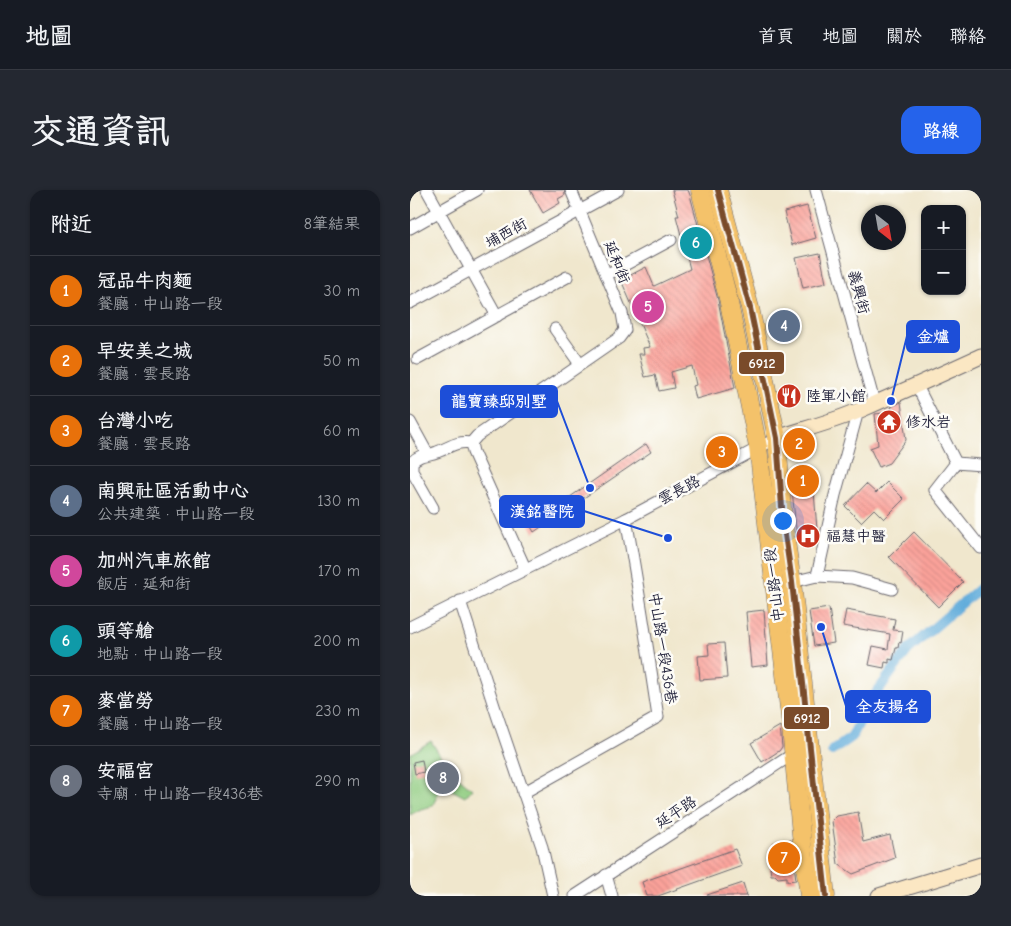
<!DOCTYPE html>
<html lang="zh-TW">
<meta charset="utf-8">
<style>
:root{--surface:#171b24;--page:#242831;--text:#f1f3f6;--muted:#9ea1a6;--line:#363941;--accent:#2563eb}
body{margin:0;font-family:"Comic Neue","LXGW WenKai TC",sans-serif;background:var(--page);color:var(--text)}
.controls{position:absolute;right:15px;top:15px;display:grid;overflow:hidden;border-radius:10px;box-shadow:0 1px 4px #0004}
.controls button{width:45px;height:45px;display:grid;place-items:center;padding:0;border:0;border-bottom:1px solid var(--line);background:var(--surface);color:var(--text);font:25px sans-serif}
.compass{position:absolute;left:451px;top:15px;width:45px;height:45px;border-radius:50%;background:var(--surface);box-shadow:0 1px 4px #0004;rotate:149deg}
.you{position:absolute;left:372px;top:330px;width:18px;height:18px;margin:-12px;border:4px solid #fff;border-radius:50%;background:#1a73e8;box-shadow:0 0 0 8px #1a73e833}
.badge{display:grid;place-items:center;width:32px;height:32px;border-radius:50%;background:var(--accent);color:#fff;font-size:16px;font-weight:700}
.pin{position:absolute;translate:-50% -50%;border:2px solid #fff;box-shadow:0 1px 5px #0006}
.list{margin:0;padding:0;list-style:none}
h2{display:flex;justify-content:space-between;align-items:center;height:65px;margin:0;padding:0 20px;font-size:21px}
h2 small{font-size:16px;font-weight:400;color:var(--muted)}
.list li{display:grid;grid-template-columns:32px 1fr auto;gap:15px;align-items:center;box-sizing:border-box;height:70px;padding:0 20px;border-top:1px solid var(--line)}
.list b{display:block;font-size:19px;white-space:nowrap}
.list p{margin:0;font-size:16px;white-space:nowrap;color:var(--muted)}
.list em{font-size:16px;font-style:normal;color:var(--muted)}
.map{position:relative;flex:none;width:571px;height:706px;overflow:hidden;border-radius:15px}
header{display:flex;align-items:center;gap:30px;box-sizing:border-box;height:70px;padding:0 25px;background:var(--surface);border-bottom:1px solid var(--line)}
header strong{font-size:24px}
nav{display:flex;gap:28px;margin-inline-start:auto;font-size:18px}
.intro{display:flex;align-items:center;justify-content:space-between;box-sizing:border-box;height:120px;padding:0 30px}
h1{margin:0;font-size:35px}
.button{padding:12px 22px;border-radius:15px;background:var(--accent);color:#fff;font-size:18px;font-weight:700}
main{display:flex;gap:30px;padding:0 30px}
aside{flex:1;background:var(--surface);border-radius:15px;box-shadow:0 1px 4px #0004}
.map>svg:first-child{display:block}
.park{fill:#90cc81;stroke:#59775e}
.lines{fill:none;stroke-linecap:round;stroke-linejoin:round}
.canal{stroke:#63addb;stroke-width:10}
.building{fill:url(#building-back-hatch)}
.street-casing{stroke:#6a676e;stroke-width:13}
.secondary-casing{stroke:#6a676e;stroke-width:17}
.primary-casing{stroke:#6a676e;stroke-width:19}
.street{stroke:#fff;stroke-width:11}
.secondary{stroke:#fbe7c3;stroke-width:15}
.primary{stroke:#f4c26a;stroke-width:18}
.bus-1-casing{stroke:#fdfcf7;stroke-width:10}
.bus-1{stroke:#7a4b2a;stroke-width:6}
.labels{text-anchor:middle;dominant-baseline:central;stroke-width:5;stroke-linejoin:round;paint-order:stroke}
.street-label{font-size:15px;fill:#22223b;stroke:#fdfcf7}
.poi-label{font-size:15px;fill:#22223b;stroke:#fdfcf7;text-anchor:start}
.leader{fill:none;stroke:#1d4ed8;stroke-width:2}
.callout-dot{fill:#1d4ed8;stroke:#fdfcf7;stroke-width:2}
.callout{fill:#1d4ed8;stroke:#1d4ed8;stroke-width:2}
.callout-label{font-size:16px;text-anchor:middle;font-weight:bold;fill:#fff}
.line-badge{stroke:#fdfcf7;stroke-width:2}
.badge-label{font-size:14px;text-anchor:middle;font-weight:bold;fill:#fff}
</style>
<header>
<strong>地圖</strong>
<nav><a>首頁</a><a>地圖</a><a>關於</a><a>聯絡</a></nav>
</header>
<div class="intro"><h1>交通資訊</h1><a class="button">路線</a></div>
<main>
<aside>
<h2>附近<small>8筆結果</small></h2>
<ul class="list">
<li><span class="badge" style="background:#e8710a">1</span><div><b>冠品牛肉麵</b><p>餐廳 · 中山路一段</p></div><em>30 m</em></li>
<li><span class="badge" style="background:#e8710a">2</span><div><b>早安美之城</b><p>餐廳 · 雲長路</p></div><em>50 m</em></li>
<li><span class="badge" style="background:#e8710a">3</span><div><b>台灣小吃</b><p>餐廳 · 雲長路</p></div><em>60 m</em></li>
<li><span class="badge" style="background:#5c6f8a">4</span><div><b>南興社區活動中心</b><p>公共建築 · 中山路一段</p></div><em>130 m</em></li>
<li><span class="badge" style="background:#d1479c">5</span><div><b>加州汽車旅館</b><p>飯店 · 延和街</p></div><em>170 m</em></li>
<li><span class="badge" style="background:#0f9aa8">6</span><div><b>頭等艙</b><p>地點 · 中山路一段</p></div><em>200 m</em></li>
<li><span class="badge" style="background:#e8710a">7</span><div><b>麥當勞</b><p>餐廳 · 中山路一段</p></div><em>230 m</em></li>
<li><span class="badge" style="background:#6b7280">8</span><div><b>安福宮</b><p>寺廟 · 中山路一段436巷</p></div><em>290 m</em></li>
</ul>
</aside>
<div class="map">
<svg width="571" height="706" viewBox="0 0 571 706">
<defs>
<pattern id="building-back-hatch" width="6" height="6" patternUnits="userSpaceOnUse" patternTransform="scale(1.25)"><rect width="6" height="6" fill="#fba29a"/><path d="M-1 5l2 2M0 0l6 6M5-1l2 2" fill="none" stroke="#d78b86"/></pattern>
</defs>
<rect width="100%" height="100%" fill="#fdfcf7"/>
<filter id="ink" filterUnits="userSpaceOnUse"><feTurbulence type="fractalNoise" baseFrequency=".02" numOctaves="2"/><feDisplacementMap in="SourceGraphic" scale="10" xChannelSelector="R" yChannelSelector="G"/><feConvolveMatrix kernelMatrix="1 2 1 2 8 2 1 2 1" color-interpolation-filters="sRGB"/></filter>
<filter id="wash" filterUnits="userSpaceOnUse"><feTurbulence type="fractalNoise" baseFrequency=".0096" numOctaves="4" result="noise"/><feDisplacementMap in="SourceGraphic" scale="20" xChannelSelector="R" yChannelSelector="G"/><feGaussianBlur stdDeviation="1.12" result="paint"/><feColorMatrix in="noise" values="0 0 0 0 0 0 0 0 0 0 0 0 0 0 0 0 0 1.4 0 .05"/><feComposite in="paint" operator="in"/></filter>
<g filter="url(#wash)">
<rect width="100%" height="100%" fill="#f0e7cd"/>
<path class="park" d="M 21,551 L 31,567 L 30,573 L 43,589 L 48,587 L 62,599 L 55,607 L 40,599 L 32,599 L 27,605 L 23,616 L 11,619 L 0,625 L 0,564 Z"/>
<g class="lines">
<path class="canal" d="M 422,561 L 442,547 L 458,514 L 498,460 L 571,397"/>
</g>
<g id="blocks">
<g class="building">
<path d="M 120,0 L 154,0 L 155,5 L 148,9 L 150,13 L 133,23 Z"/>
<path d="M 262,0 L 278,0 L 280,5 L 308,110 L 325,198 L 286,209 L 283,196 L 286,195 L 282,176 L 261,182 L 264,198 L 249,201 L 245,185 L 235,187 L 229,164 L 234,164 L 233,158 L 240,157 L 211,90 L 236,77 L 244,96 L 280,79 L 266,26 L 269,26 Z"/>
<path d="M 397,16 L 406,48 L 382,55 L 374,22 Z"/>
<path d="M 410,63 L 416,93 L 393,98 L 386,68 Z"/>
<path d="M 491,212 L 496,250 L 479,273 L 469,277 L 460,258 L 468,255 L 465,224 L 483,222 L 481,217 Z"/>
<path d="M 236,254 L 241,262 L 124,342 L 120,335 Z"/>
<path d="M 403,288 L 407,340 L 396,341 L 397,347 L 393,351 L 387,349 L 381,290 Z"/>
<path d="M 477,292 L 494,309 L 474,329 L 464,319 L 451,332 L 435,316 L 456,294 L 466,303 Z"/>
<path d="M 504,342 L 553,392 L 528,417 L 479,367 Z"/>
<path d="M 419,418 L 424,453 L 404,456 L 399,421 Z"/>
<path d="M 354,420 L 358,475 L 341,477 L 336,422 Z"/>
<path d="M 436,420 L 485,429 L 483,440 L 493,441 L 491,453 L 489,452 L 488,458 L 486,458 L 483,470 L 479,469 L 479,473 L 475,472 L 474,478 L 459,475 L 463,456 L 478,459 L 480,444 L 433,436 Z"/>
<path d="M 314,453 L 317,488 L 290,490 L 288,466 L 299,465 L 298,454 Z"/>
<path d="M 370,536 L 372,557 L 369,561 L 352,572 L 341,553 Z"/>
<path d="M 12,570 L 14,582 L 5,584 L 3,572 Z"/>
<path d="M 34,579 L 38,584 L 41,591 L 33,597 L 25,585 Z"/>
<path d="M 448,622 L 453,652 L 480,645 L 485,668 L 443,684 L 428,674 L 422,631 L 427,626 Z"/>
<path d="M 381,650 L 386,690 L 377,691 L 377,687 L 368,688 L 365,685 L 361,685 L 360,677 L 363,676 L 360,659 L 364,656 L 363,653 Z"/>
<path d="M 325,659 L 332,676 L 248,706 L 237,706 L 232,692 Z"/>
<path d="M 333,693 L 337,706 L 297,706 L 297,705 Z"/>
</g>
</g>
</g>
<g filter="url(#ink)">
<use href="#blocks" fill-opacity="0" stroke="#6a676e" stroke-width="1"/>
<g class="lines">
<defs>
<g id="street">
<path d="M 17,0 L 87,126"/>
<path d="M 406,0 L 464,212"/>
<path d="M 0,38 L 67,0"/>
<path d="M 196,85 L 261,50"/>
<path d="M 0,113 L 208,0"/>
<path d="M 145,139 L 170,174"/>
<path d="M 8,169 L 157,87"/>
<path d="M 507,196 L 546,273"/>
<path d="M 0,232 L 17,263"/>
<path d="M 546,273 L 525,300 L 571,358"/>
<path d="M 546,273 L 571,275"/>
<path d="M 23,318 L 2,281 L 2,272 C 11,263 17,266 27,262 C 41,257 45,251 61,253"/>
<path d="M 115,378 L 63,262 L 61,253 L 67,246 L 209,148 L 215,140 L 212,123 L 161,0"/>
<path d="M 407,386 L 425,305 L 448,221"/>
<path d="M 382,392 L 407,386 L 442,388 L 482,399"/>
<path d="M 50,411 L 87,525 L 132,657 L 143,706"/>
<path d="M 0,437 L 216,329 L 367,248"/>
<path d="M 113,603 L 248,527 C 238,461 228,394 216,329"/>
<path d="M 196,685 L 202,706"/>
<path d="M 165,706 L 383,564"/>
</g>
<g id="secondary">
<path d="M 367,248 C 394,239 422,232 448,221 C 489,203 530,185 571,166"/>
<path d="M 469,706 L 571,675"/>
</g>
<g id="primary">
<path d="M 290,0 L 318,108 L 348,257 L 380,527 L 391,644 L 399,706"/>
<path d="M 308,0 L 340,118 L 367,248 L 373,331 L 382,392 L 416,706"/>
</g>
</defs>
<use href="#street" class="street-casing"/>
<use href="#secondary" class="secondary-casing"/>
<use href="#primary" class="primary-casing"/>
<use href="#street" class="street"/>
<use href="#secondary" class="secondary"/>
<use href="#primary" class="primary"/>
<defs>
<path id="bus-1" d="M 308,0 L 340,118 L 367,248 L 373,331 L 382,392 L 416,706"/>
</defs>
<use href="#bus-1" class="bus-1-casing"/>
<use href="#bus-1" class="bus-1"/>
</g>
</g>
<defs>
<symbol id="restaurant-disc" viewBox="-11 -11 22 22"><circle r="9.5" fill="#c8321e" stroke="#fdfcf7"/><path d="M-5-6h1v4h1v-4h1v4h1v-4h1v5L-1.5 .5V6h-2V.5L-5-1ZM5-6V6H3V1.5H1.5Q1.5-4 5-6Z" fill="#fff"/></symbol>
<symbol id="temple-disc" viewBox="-11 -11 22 22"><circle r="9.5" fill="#c8321e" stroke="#fdfcf7"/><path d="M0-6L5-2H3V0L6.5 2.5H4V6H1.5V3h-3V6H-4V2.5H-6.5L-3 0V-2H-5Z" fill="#fff"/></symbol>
<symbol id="hospital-disc" viewBox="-11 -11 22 22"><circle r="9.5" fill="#c8321e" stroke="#fdfcf7"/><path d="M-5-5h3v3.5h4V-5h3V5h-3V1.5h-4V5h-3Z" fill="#fff"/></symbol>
</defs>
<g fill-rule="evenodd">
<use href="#restaurant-disc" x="365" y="192" width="28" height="28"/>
<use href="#temple-disc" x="465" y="218" width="28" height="28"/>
<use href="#hospital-disc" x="384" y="332" width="28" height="28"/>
</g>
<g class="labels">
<g class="street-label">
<text transform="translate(96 43) rotate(-29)">埔西街</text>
<text transform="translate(207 72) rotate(68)">延和街</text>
<text transform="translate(449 102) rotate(75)">義興街</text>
<text transform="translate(269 300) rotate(-28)">雲長路</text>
<text transform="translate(364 395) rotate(-97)">中山路一段</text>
<text transform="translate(253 458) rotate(81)">中山路一段436巷</text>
<text transform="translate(266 622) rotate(-33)">延平路</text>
</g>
<g class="poi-label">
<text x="396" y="206">陸軍小館</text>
<text x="496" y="232">修水岩</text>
<text x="416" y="346">福慧中醫</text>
</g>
</g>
<path class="leader" d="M481 211L497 146M180 298L147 211M258 348L174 321M411 437L436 516"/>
<g class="callout-dot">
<circle cx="481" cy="211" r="5"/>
<circle cx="180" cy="298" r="5"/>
<circle cx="258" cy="348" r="5"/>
<circle cx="411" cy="437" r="5"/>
</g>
<g class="callout">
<rect x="497" y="131" width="52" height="31" rx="5"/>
<rect x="31" y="196" width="116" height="31" rx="5"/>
<rect x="90" y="306" width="84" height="31" rx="5"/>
<rect x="436" y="501" width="84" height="31" rx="5"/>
</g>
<g class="callout-label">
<text x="523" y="152">金爐</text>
<text x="89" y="217">龍寶臻邸別墅</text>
<text x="132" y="327">漢銘醫院</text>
<text x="478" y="522">全友揚名</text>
</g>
<g class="line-badge">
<rect x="328" y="161" width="47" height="24" rx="5" fill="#7a4b2a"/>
<rect x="373" y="516" width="47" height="24" rx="5" fill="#7a4b2a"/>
</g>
<g class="badge-label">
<text x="352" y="178">6912</text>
<text x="397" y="533">6912</text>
</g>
</svg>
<div class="controls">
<button>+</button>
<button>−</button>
</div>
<svg class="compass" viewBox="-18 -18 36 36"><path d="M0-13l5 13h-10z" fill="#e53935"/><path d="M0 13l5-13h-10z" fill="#9ea1a6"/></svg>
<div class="you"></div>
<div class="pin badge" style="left:393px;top:291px;background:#e8710a">1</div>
<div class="pin badge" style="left:389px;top:254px;background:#e8710a">2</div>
<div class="pin badge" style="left:312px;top:262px;background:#e8710a">3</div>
<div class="pin badge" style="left:374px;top:136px;background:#5c6f8a">4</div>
<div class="pin badge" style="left:238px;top:117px;background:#d1479c">5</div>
<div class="pin badge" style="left:286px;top:53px;background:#0f9aa8">6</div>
<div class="pin badge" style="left:374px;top:668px;background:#e8710a">7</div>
<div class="pin badge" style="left:33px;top:588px;background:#6b7280">8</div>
</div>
</main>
